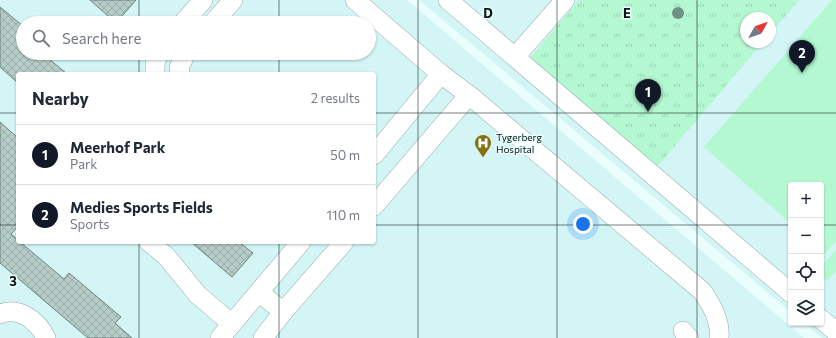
<!DOCTYPE html>
<meta charset="utf-8">
<style>
:root{--surface:#fff;--page:#f2f2f3;--text:#1f2937;--muted:#747a83;--line:#e0e1e3;--accent:#111827}
body{margin:0;font-family:Commissioner,sans-serif;background:var(--page);color:var(--text)}
.controls{position:absolute;right:12px;bottom:12px;display:grid;overflow:hidden;border-radius:4px;box-shadow:0 1px 3px #0004}
.controls button{width:36px;height:36px;display:grid;place-items:center;padding:0;border:0;border-bottom:1px solid var(--line);background:var(--surface);color:var(--text);font:20px sans-serif}
.compass{position:absolute;left:740px;top:12px;width:36px;height:36px;border-radius:50%;background:var(--surface);box-shadow:0 1px 3px #0004;rotate:50deg}
.you{position:absolute;left:583px;top:224px;width:14px;height:14px;margin:-10px;border:3px solid #fff;border-radius:50%;background:#1a73e8;box-shadow:0 0 0 6px #1a73e833}
.badge{display:grid;place-items:center;width:26px;height:26px;border-radius:50%;background:var(--accent);color:#fff;font-size:13px;font-weight:700}
.pin{position:absolute;translate:-50% -33px;filter:drop-shadow(0 1px 2px #0008)}
.pin::after{content:'';position:absolute;top:21px;width:14px;height:12px;background:inherit;clip-path:polygon(0 0,100% 0,50% 100%)}
.list{margin:0;padding:0;list-style:none}
h2{display:flex;justify-content:space-between;align-items:center;height:52px;margin:0;padding:0 16px;font-size:17px}
h2 small{font-size:13px;font-weight:400;color:var(--muted)}
.list li{display:grid;grid-template-columns:26px 1fr auto;gap:12px;align-items:center;box-sizing:border-box;height:60px;padding:0 16px;border-top:1px solid var(--line)}
.list b{display:block;font-size:15px;white-space:nowrap}
.list p{margin:0;font-size:13px;white-space:nowrap;color:var(--muted)}
.list em{font-size:13px;font-style:normal;color:var(--muted)}
.icon{flex:none;width:22px;height:22px;fill:none;stroke:currentColor;stroke-width:2;stroke-linecap:round;stroke-linejoin:round}
.map{position:relative;flex:none;width:836px;height:338px;overflow:hidden}
.search{position:absolute;background:var(--surface);box-shadow:0 1px 3px #0004;left:16px;top:16px;width:360px;height:44px;display:flex;align-items:center;gap:10px;box-sizing:border-box;padding:0 14px;border-radius:22px;color:var(--muted);font-size:15px}
.panel{position:absolute;background:var(--surface);box-shadow:0 1px 3px #0004;left:16px;top:72px;width:360px;height:172px;border-radius:4px}
.map>svg:first-child{display:block}
.built{fill:#d3f5f6;fill-rule:evenodd}
.park{fill:url(#park-tufts)}
.garden{fill:#b4f8d1}
.building{fill:url(#building-cross-hatch);stroke:#6d827d}
.lines{fill:none;stroke-linecap:round;stroke-linejoin:round}
.minor-casing{stroke:#93aaaa;stroke-width:20}
.minor{stroke:#fff;stroke-width:19}
.tree{fill:#709186}
.grid{fill:none;stroke:#0d1616;stroke-width:1;stroke-opacity:0.55}
.labels{text-anchor:middle;dominant-baseline:central;stroke-width:3;stroke-linejoin:round;paint-order:stroke}
.poi-label{font-size:10px;fill:#0d1616;stroke:#eafefe;text-anchor:start}
.grid-label{font-size:13px;text-anchor:middle;font-weight:bold;fill:#0d1616;stroke:#eafefe;stroke-width:3;stroke-linejoin:round;paint-order:stroke}
</style>
<div class="map">
<svg width="836" height="338" viewBox="0 0 836 338">
<defs>
<pattern id="park-tufts" width="24" height="20" patternUnits="userSpaceOnUse"><rect width="24" height="20" fill="#b4f8d1"/><path d="M3 7l-1-3M5 7V3M7 7l1-3M15 17l-1-3M17 17v-4M19 17l1-3" fill="none" stroke="#9ad4b3"/></pattern>
<pattern id="building-cross-hatch" width="8" height="8" patternUnits="userSpaceOnUse"><rect width="8" height="8" fill="#b6cdc7"/><path d="M0 0l8 8M0 8l8-8" fill="none" stroke="#9bafaa"/></pattern>
</defs>
<rect width="100%" height="100%" fill="#eafefe"/>
<g class="built">
<path d="M 0,0 L 407,0 L 804,338 L 0,338 ZM 23,23 L 369,23 L 369,53 L 23,53 ZM 18,74 L 374,74 L 374,242 L 18,242 Z"/>
<path d="M 419,0 L 836,0 L 836,338 L 822,338 L 804,323 L 821,323 L 821,185 L 791,185 L 791,312 ZM 746,18 L 770,18 L 770,42 L 746,42 Z"/>
</g>
<path class="park" d="M 579,0 L 799,0 L 770,34 L 770,18 L 746,18 L 746,42 L 763,42 L 657,167 L 530,58 Z"/>
<g class="garden">
<path d="M 832,0 L 836,0 L 836,241 L 825,254 L 821,250 L 821,185 L 791,185 L 791,224 L 704,147 Z"/>
<path d="M 836,249 L 836,271 L 827,281 L 821,276 L 821,267 Z"/>
</g>
<g class="building">
<path d="M 90,0 L 136,0 L 116,23 Z"/>
<path d="M 0,7 L 23,26 L 23,53 L 42,53 L 67,74 L 18,74 L 18,83 L 0,67 Z"/>
<path d="M 0,122 L 18,138 L 18,226 L 11,234 L 18,240 L 18,242 L 20,242 L 64,279 L 69,273 L 121,317 L 115,323 L 132,338 L 88,338 L 0,263 Z"/>
<path d="M 191,242 L 239,242 L 253,253 L 232,277 Z"/>
</g>
<g class="lines">
<defs>
<g id="minor">
<path d="M 355,0 L 441,74 L 469,95 L 702,291 C 712,305 721,321 719,338"/>
<path d="M 448,0 L 791,293"/>
<path d="M 183,23 L 203,0"/>
<path d="M 213,23 L 233,0"/>
<path d="M 515,57 L 565,0"/>
<path d="M 155,74 L 155,64 L 159,53"/>
<path d="M 180,74 L 179,68 L 186,53"/>
<path d="M 374,155 L 441,74"/>
<path d="M 374,206 L 469,95"/>
<path d="M 149,242 L 166,256 L 198,295 L 232,324"/>
<path d="M 259,292 L 283,312"/>
<path d="M 0,314 C 19,306 38,321 46,338"/>
<path d="M 821,319 L 836,332"/>
<path d="M 683,331 L 689,338"/>
<path d="M 220,338 L 301,242"/>
<path d="M 263,338 L 283,312 L 344,242"/>
</g>
</defs>
<use href="#minor" class="minor-casing"/>
<use href="#minor" class="minor"/>
</g>
<circle class="tree" cx="678" cy="13" r="6"/>
<path class="grid" d="M 139,0 L 139,23M 279,0 L 279,23M 418,0 L 418,338M 557,0 L 557,338M 697,0 L 697,338M 139,53 L 139,74M 279,53 L 279,74M 0,113 L 18,113M 374,113 L 836,113M 0,225 L 18,225M 374,225 L 791,225M 821,225 L 836,225M 139,242 L 139,338M 279,242 L 279,338"/>
<defs>
<symbol id="hospital-pin" viewBox="-11 -11 22 30"><path d="M0 17L-7.5 6A9.5 9.5 0 1 1 7.5 6Z" fill="#837314" stroke="#eafefe"/><path d="M-5-5h3v3.5h4V-5h3V5h-3V1.5h-4V5h-3Z" fill="#fff"/></symbol>
</defs>
<g fill-rule="evenodd">
<use href="#hospital-pin" x="473" y="133" width="20" height="27"/>
</g>
<g class="labels">
<g class="poi-label">
<text x="496" y="137">Tygerberg<tspan x="496" dy="12">Hospital</tspan></text>
</g>
</g>
<g class="grid-label">
<text x="488" y="18">D</text>
<text x="627" y="18">E</text>
<text x="13" y="286">3</text>
</g>
</svg>
<div class="controls">
<button>+</button>
<button>−</button>
<button><svg class="icon" aria-label="locate" viewBox="0 0 24 24"><circle cx="12" cy="12" r="6"/><path d="M12 2v4M12 18v4M2 12h4M18 12h4"/></svg></button>
<button><svg class="icon" aria-label="layers" viewBox="0 0 24 24"><path d="M12 4l9 5-9 5-9-5zM3 14l9 5 9-5"/></svg></button>
</div>
<svg class="compass" viewBox="-18 -18 36 36"><path d="M0-13l5 13h-10z" fill="#e53935"/><path d="M0 13l5-13h-10z" fill="#747a83"/></svg>
<div class="you"></div>
<div class="pin badge" style="left:648px;top:112px">1</div>
<div class="pin badge" style="left:802px;top:73px">2</div>
<div class="search"><svg class="icon" aria-label="search" viewBox="0 0 24 24"><circle cx="10" cy="10" r="6"/><path d="M15 15l6 6"/></svg>Search here</div>
<section class="panel">
<h2>Nearby<small>2 results</small></h2>
<ul class="list">
<li><span class="badge">1</span><div><b>Meerhof Park</b><p>Park</p></div><em>50 m</em></li>
<li><span class="badge">2</span><div><b>Medies Sports Fields</b><p>Sports</p></div><em>110 m</em></li>
</ul>
</section>
</div>
